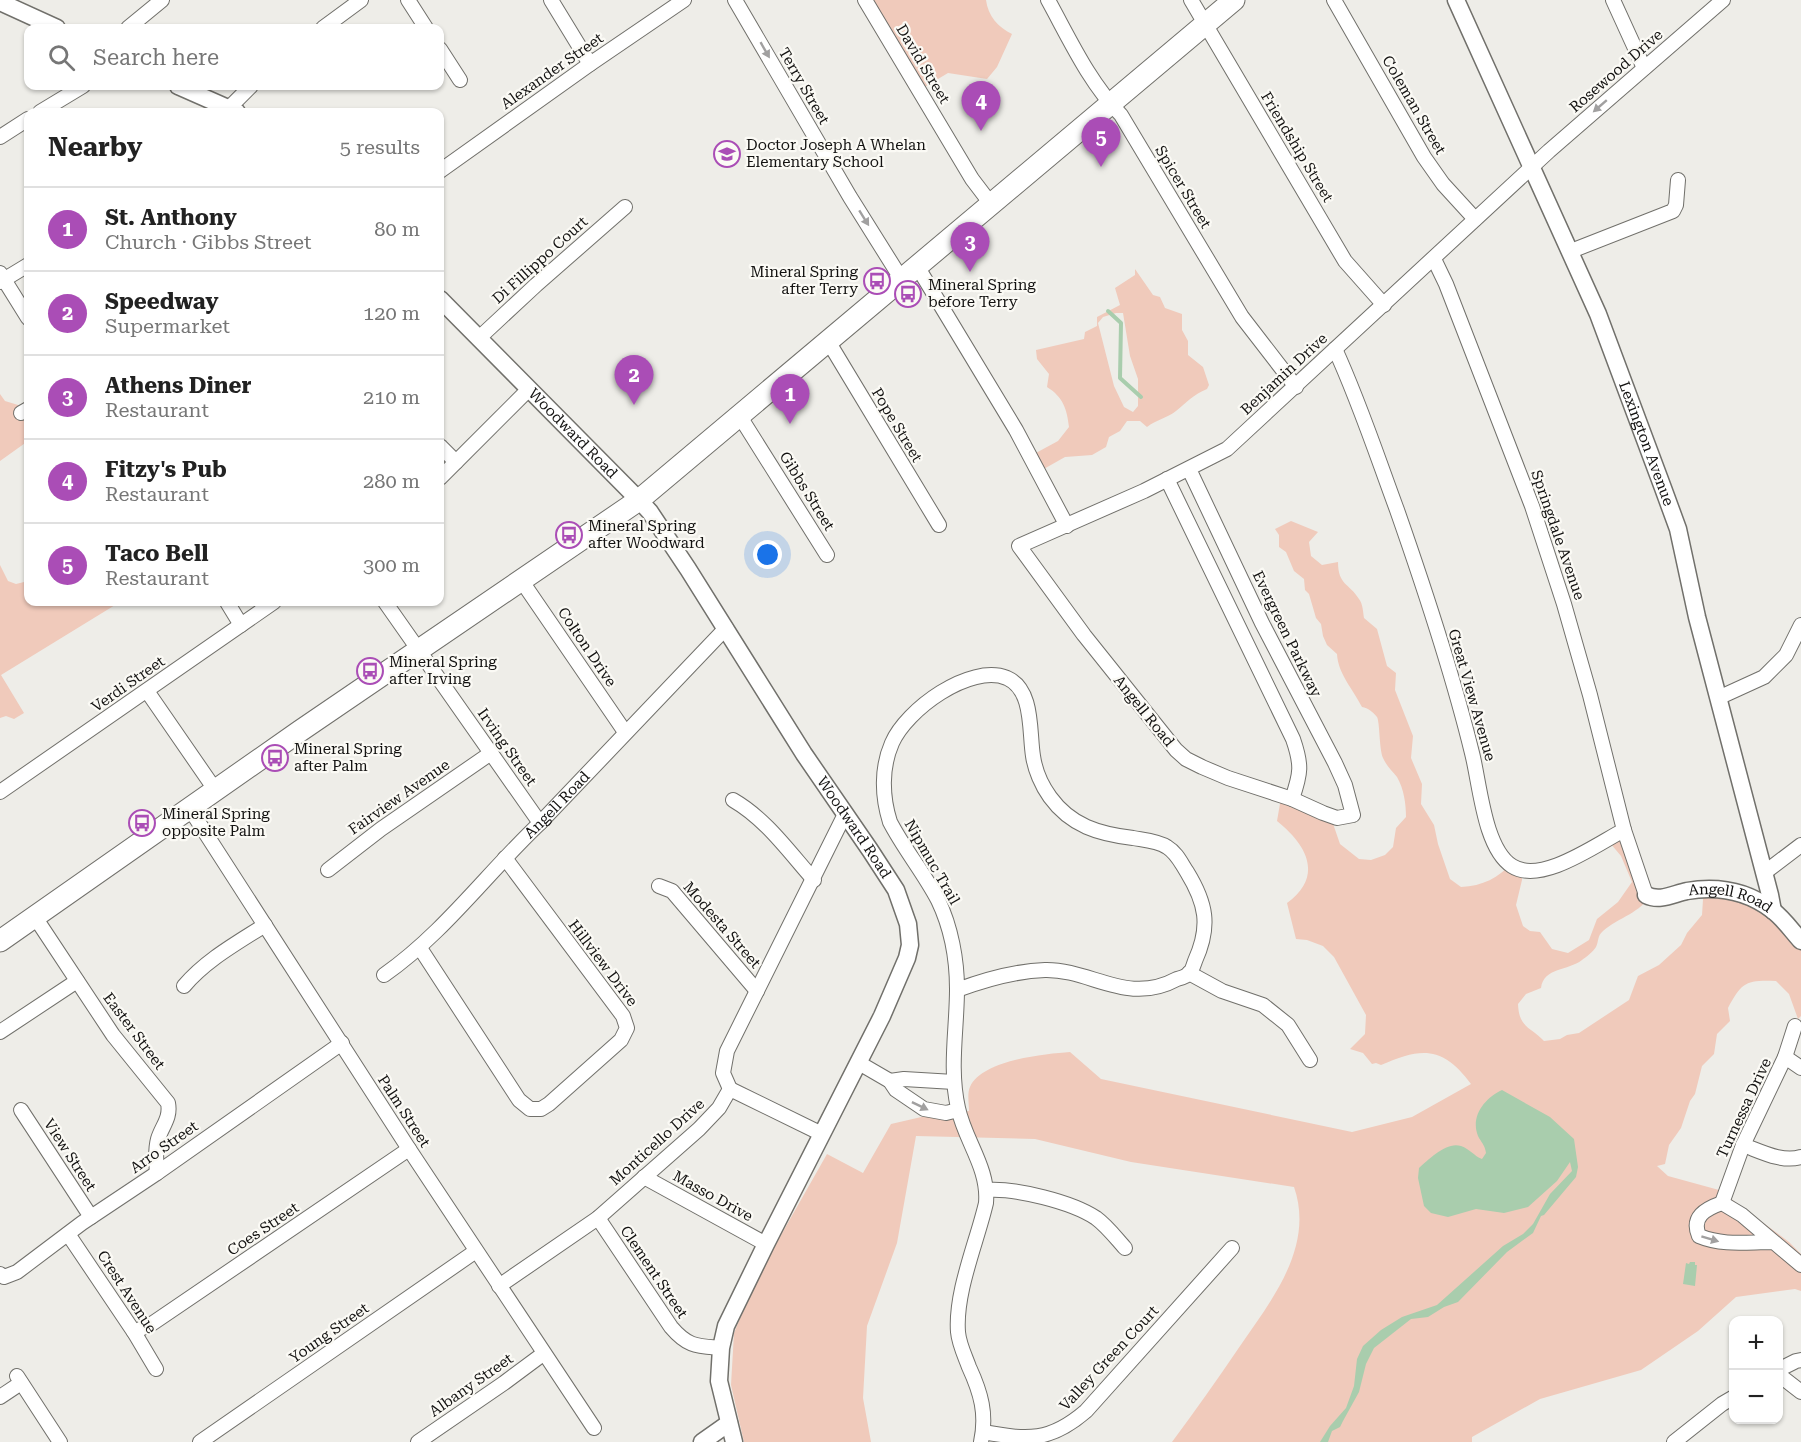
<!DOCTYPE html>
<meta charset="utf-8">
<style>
:root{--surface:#fff;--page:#f2f2f2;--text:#222;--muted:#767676;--line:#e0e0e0;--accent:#aa4db6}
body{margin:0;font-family:"Roboto Serif",serif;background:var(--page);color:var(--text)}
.controls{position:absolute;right:18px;bottom:18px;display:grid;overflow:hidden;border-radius:12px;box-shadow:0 2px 4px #0004}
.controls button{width:54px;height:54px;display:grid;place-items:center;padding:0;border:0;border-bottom:2px solid var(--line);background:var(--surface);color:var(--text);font:30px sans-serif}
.you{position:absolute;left:768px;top:555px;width:21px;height:21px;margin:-15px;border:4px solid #fff;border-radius:50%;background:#1a73e8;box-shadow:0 0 0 9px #1a73e833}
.badge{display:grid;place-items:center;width:39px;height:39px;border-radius:50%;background:var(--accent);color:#fff;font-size:20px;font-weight:700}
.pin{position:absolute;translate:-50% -50px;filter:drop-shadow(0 2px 3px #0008)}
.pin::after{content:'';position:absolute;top:32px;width:21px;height:18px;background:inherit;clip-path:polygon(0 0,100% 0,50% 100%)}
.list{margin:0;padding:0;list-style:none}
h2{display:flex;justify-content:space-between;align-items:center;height:78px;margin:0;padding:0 24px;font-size:26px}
h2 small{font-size:20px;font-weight:400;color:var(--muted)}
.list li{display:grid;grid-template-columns:39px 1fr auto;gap:18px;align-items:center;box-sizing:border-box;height:84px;padding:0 24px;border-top:2px solid var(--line)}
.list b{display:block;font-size:22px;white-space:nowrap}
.list p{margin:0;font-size:20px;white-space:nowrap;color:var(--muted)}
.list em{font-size:20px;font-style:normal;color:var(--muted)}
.icon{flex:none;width:33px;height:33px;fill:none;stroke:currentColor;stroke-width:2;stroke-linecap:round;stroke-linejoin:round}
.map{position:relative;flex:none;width:1801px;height:1442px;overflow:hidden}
.search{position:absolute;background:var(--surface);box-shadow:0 2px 4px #0004;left:24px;top:24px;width:420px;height:66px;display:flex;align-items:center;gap:15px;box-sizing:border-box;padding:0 21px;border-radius:12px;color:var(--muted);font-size:22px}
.panel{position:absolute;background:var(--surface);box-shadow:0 2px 4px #0004;left:24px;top:108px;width:420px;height:498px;border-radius:12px}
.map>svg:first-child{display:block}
.green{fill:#f0cabb;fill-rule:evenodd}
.water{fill:#a9cdad}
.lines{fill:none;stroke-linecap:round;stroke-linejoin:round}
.stream{stroke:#a9cdad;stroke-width:4}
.minor-casing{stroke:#71706b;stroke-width:16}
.tertiary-casing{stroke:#71706b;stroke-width:19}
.primary-casing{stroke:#71706b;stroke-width:23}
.minor{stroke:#fff;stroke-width:14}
.tertiary{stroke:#fff;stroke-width:16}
.primary{stroke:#fff;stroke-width:21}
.oneway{fill:#a1a0a0}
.labels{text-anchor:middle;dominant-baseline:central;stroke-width:4.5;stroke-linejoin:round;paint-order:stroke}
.street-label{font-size:15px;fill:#131211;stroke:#fbfaf5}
.poi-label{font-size:15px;fill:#131211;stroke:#fbfaf5;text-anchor:start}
</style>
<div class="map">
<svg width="1801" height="1442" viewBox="0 0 1801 1442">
<rect width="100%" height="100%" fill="#eeede8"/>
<g class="green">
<path d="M 870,0 L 986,0 C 988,16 998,27 1012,34 L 997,67 L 987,79 L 948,73 L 923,88 Z"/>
<path d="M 1135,269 L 1153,295 L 1160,297 L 1165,308 L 1182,314 L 1182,330 L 1188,341 L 1188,355 L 1203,367 L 1209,385 L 1207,389 C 1193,395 1188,401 1176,411 C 1167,418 1156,420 1147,427 L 1140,421 L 1127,421 L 1120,431 L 1109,437 L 1106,447 L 1092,455 L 1065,457 L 1042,470 L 1034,454 L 1058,441 L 1069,427 C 1067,409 1063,397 1047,387 L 1049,374 L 1037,359 L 1036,350 L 1084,339 L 1085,332 L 1097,326 L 1097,317 L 1120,305 L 1115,288 L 1135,275 ZM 1116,313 L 1123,313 L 1130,356 L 1138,379 L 1138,406 L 1133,412 L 1124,407 L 1114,386 L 1098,323 L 1103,317 Z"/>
<path d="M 0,394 L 5,401 L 28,408 L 28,441 L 0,461 Z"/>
<path d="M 1291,521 L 1318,532 L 1309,542 L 1311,556 L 1322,565 L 1338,562 C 1338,585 1349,583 1359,599 C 1363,604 1363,612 1364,618 L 1377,629 L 1387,666 L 1396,673 L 1395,690 L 1413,736 L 1411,758 L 1422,784 L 1421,804 L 1434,825 L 1438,844 L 1450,879 L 1461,887 C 1483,886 1498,878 1513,862 L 1522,865 L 1522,880 L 1516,905 L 1523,926 L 1530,931 L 1540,932 L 1552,949 L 1568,953 L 1589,940 L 1597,919 L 1618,902 L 1632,882 L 1621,856 L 1605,837 L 1619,831 L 1651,894 C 1641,913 1619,917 1603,931 C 1597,936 1599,941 1596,947 C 1593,952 1586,957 1582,960 C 1568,971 1544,967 1541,988 L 1526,994 L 1518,1004 C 1519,1028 1530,1026 1544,1041 L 1560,1039 L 1567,1035 L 1579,1033 L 1629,1000 L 1638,976 L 1659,965 L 1681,945 L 1687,933 L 1702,915 L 1704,884 L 1720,883 L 1801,935 L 1801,1016 L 1798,1019 L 1789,994 L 1776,981 C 1746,980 1742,982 1728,1008 L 1730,1021 L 1717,1034 L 1714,1054 L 1702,1066 L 1695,1094 L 1690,1101 L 1681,1128 L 1669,1145 L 1665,1164 L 1657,1166 L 1668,1176 L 1719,1190 L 1789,1242 L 1801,1254 L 1801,1291 L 1795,1289 L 1736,1297 L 1698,1331 L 1641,1370 L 1540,1399 L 1472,1437 L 1472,1442 L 1172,1442 C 1195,1411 1217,1380 1238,1349 C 1271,1301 1315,1247 1294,1187 L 1131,1162 L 1035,1139 L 916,1136 L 897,1243 L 867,1326 L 863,1398 L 871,1442 L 744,1442 L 731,1385 L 734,1333 L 756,1279 L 827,1154 L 863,1173 L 891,1124 L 930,1115 L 969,1111 C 969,1104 967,1093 970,1087 C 982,1060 1044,1054 1070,1052 L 1101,1079 L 1352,1132 L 1412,1117 L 1471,1084 C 1443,1046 1422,1047 1381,1065 L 1376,1063 L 1372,1064 L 1363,1053 L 1350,1049 L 1365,1034 L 1366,1015 L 1334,957 L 1323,946 L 1307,940 L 1296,939 L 1287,903 C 1324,876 1307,845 1277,821 L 1282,792 L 1329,812 L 1340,844 L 1359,859 L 1371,860 L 1385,855 L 1393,847 L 1396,828 L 1406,817 C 1406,804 1404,789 1397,777 C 1392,771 1386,765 1383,758 C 1379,748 1380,723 1377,717 C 1373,712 1368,708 1362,707 C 1353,689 1338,674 1337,654 L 1327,645 L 1323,636 L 1321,624 L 1316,618 L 1309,594 L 1305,590 L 1304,579 L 1294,571 L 1286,552 L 1279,547 L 1279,535 L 1275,529 Z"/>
<path d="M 0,565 L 8,581 L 16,584 L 28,581 L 28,602 L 120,602 L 1,675 L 24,713 L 14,719 L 6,716 L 0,718 Z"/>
</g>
<g class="water">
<path d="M 1502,1090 L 1550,1117 L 1574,1139 L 1578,1167 L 1576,1177 L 1544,1215 L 1541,1216 L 1533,1233 L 1507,1252 L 1458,1302 L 1444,1307 L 1428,1317 L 1411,1319 L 1374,1348 L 1366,1364 L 1359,1392 L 1343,1421 L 1340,1427 L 1332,1431 L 1328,1442 L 1320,1442 L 1330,1426 L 1346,1408 L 1354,1386 L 1357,1359 L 1363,1346 L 1381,1330 L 1402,1317 L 1437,1305 L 1503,1246 L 1523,1234 L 1533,1224 L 1550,1194 L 1572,1171 L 1570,1162 L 1557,1181 L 1528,1207 L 1504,1213 L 1476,1209 L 1448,1217 L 1431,1213 L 1424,1206 L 1418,1178 L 1419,1168 C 1429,1159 1447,1141 1461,1146 C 1470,1149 1474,1156 1482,1159 L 1486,1153 C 1485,1145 1481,1142 1478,1136 C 1470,1116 1485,1098 1502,1090 Z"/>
<path d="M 1690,1262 L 1695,1262 L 1695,1265 L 1697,1265 L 1695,1286 L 1683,1284 L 1686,1263 L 1689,1264 Z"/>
</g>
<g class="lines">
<path class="stream" d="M 1108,311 L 1121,323 L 1120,378 L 1141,397"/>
<defs>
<g id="minor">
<path d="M 408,0 L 426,28"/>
<path d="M 551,0 L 590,64"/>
<path d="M 735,0 L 850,197 L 902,280"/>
<path d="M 865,0 L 972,179 L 991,204"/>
<path d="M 1048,0 C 1070,40 1089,82 1121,115 L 1242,317 L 1296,387"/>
<path d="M 1191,0 L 1345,261 L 1384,305"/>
<path d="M 1334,0 L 1424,157 L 1443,184 L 1475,219"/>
<path d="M 1613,0 L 1644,68"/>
<path d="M 128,28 L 162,0"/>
<path d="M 323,28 L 361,0"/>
<path d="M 440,49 L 460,80"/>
<path d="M 229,108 L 251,86"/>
<path d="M 40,112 L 83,86"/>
<path d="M 0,137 L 28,119"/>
<path d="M 440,171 L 590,64 L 684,0"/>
<path d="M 1571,251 L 1673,211 L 1676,205 L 1678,180"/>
<path d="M 1434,259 L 1446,284 L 1532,506 L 1564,604 L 1590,695 L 1624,830 L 1646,895"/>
<path d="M 917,266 L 1016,430 L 1067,526"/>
<path d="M 0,273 L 28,318"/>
<path d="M 0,282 L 28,265"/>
<path d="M 479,338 L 536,285 L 625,207"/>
<path d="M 828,341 L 939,525"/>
<path d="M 1335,349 C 1359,401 1377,456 1397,510 C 1425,590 1452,671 1472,753 C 1480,784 1484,848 1512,866 C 1541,885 1597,844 1624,830"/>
<path d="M 21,413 L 28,409"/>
<path d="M 739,415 L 827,555"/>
<path d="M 440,446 L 456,462"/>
<path d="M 1189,469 L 1262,623 L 1335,763 L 1345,785 L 1353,815 L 1337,818 L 1323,813 L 1292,799 L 1228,778 L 1202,767 L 1186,759 L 1176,750 L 1084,635 L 1019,546 L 1144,491 L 1227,449 L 1549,151 L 1723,0"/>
<path d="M 440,478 L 529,389"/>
<path d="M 1167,479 L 1293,739 C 1302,765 1301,773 1292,799"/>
<path d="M 521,580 L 625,732"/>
<path d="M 227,602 L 241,625"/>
<path d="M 385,602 L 540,823"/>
<path d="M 147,691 L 216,791"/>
<path d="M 1718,698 L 1764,677 L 1786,655 L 1801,625"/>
<path d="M 0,792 L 274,602"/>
<path d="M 733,800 C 766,819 789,852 814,880"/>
<path d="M 190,809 L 409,1149 L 594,1428"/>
<path d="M 328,870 L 381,829 L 491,753"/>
<path d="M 1764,873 L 1801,845"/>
<path d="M 659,886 L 672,891 L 757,991"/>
<path d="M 35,917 L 113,1035 L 168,1103 C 171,1118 162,1126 158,1139 C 155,1150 156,1162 157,1173"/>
<path d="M 420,948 L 519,1100 L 530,1109 L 541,1109 L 549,1104 L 621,1040 L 627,1028 L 623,1016 L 505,858"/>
<path d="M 1189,973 L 1222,991 L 1263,1005 L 1288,1025 L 1310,1060"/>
<path id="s1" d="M 384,975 C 444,933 487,873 540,823 L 726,628"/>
<path d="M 184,986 C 206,960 237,943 265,925"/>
<path d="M 957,990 C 984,980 1016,971 1045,970 C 1091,969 1127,1006 1177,979 C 1181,978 1187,976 1189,973 C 1192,971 1194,964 1195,961 C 1211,926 1206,903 1187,872 C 1181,863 1177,853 1167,847 C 1158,841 1144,840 1133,838 C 1099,834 1071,826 1050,797 C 1042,786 1035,770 1033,756 C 1029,732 1034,690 1007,678 C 970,663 906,710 892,743 C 881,768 882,797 890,822 C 904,849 924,873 938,900 C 951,927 957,960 957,989 C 957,1029 949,1068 958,1108 C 965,1141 989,1168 986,1203 C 977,1242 955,1292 958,1332 C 959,1344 965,1356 969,1367 C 981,1393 987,1414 981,1442"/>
<path d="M 0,1032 L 77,981"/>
<path d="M 1785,1057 L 1801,1068"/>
<path d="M 859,1063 L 890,1081 L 896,1090 L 924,1109 L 946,1113 L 958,1110"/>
<path d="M 890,1081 L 904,1079 L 954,1082"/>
<path d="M 730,1089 L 723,1073 L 727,1051 L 845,814"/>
<path d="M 730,1089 L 822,1134"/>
<path d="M 21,1110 L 91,1217"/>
<path d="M 1743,1145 C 1760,1151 1782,1163 1801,1157"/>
<path d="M 644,1177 L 766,1244"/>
<path d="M 987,1190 C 1016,1188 1072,1202 1096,1218 C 1107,1226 1116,1238 1125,1248"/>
<path d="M 1722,1203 L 1743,1145 L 1785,1057 L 1795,1026"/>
<path d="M 598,1218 L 671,1327 C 688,1347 697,1346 721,1348"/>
<path d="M 68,1234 L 134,1332 L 156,1369"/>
<path d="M 1772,1242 C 1747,1242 1723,1246 1699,1236 C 1691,1217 1705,1209 1722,1203 L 1742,1215 L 1801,1265"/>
<path d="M 0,1274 L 4,1277 L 17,1272 L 82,1223 L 157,1173 L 342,1043"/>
<path d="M 499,1286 L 598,1218 L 699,1129 L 719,1108 L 730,1089"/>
<path d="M 134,1332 L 153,1323 L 409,1149"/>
<path d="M 1778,1370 L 1796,1361 L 1801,1360"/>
<path d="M 1778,1374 L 1801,1392"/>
<path d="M 17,1376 L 60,1442"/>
<path d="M 0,1397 L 21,1383"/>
<path d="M 983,1432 C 1028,1440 1050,1442 1086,1411 L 1232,1248"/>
<path d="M 200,1442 L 476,1251"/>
<path d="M 418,1442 L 504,1383 L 543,1354"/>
<path d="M 1674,1442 L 1722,1404 L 1734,1397"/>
</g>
<g id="tertiary">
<path id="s2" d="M 1456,0 L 1598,314 L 1663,488 L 1678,529 L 1697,617 L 1770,895 L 1773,911"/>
<path d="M 0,2 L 57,28"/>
<path d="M 178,86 L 237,112"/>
<path id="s3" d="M 440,299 L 635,496"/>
<path id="s4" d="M 639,500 L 650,512 L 688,569 L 804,754 L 870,850 L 896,890 L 908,924 L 910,945 L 907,958 L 882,1016 L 766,1244 L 726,1326 L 721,1348 L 719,1381 L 734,1442"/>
<path id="s5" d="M 1646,895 C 1660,902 1673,894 1687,891 C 1717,886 1747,891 1772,910 C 1783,918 1792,931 1801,941"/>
<path d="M 702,1442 L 729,1423"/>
</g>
<path id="primary" d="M 0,941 L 300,731 L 639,500 L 1234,0"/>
</defs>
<use href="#minor" class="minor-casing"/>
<use href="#tertiary" class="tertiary-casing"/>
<use href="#primary" class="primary-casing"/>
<use href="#minor" class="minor"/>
<use href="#tertiary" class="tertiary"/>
<use href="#primary" class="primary"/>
</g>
<defs><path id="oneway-solid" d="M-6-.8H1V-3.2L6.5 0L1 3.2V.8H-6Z" transform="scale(1.5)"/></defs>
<g class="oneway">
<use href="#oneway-solid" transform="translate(765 50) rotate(60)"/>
<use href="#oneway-solid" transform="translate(1600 106) rotate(139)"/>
<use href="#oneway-solid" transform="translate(864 218) rotate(58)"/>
<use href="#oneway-solid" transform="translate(920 1106) rotate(26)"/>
<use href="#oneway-solid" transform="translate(1710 1239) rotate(17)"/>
</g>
<defs>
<symbol id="school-ring" viewBox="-11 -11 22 22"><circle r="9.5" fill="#fbfaf5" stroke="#aa4db6" stroke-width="1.5"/><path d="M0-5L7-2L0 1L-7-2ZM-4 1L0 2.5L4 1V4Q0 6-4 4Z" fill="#aa4db6"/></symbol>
<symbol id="bus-ring" viewBox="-11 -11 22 22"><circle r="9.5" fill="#fbfaf5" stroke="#aa4db6" stroke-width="1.5"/><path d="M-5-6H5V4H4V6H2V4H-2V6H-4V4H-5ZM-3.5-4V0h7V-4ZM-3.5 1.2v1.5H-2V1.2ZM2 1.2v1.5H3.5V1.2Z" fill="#aa4db6"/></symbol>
</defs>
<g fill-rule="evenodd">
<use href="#school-ring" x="712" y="139" width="30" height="30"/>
<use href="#bus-ring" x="862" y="266" width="30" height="30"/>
<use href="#bus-ring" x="893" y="279" width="30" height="30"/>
<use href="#bus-ring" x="554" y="520" width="30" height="30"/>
<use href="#bus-ring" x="355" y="656" width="30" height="30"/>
<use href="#bus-ring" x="260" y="743" width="30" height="30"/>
<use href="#bus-ring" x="127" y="808" width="30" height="30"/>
</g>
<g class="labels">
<g class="street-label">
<text transform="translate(923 64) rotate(59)">David Street</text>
<text transform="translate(552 71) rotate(-35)">Alexander Street</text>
<text transform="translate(1616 71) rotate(-41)">Rosewood Drive</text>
<text transform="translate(804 86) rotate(60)">Terry Street</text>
<text transform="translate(1414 105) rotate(60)">Coleman Street</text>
<text transform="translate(1297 147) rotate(59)">Friendship Street</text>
<text transform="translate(1183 187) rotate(59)">Spicer Street</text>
<text transform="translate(540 260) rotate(-42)">Di Fillippo Court</text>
<text transform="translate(1284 374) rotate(-43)">Benjamin Drive</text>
<text transform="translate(897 425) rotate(59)">Pope Street</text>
<text stroke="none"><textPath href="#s3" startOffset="189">Woodward Road</textPath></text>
<text stroke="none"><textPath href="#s2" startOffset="483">Lexington Avenue</textPath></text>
<text transform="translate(807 491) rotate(58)">Gibbs Street</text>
<text transform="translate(1558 535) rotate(71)">Springdale Avenue</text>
<text transform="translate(1287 634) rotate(64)">Evergreen Parkway</text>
<text transform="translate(587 647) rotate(56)">Colton Drive</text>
<text transform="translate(128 684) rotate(-35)">Verdi Street</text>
<text transform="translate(1472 695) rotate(74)">Great View Avenue</text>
<text transform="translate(1144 711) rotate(51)">Angell Road</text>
<text transform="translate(507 747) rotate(55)">Irving Street</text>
<text transform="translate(399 797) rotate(-35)">Fairview Avenue</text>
<text stroke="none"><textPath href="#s1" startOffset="243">Angell Road</textPath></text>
<text stroke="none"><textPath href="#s4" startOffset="392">Woodward Road</textPath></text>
<text transform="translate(932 862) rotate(60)">Nipmuc Trail</text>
<text stroke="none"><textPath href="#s5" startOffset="87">Angell Road</textPath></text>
<text transform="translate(722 925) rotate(49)">Modesta Street</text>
<text transform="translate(603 963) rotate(53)">Hillview Drive</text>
<text transform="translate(134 1031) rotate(53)">Easter Street</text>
<text transform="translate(1744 1108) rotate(-65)">Turnessa Drive</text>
<text transform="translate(404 1111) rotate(57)">Palm Street</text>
<text transform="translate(657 1142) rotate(-42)">Monticello Drive</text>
<text transform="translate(164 1147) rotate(-35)">Arro Street</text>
<text transform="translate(70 1155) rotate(57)">View Street</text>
<text transform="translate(713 1196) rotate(29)">Masso Drive</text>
<text transform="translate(263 1229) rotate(-34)">Coes Street</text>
<text transform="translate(654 1272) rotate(56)">Clement Street</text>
<text transform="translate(127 1292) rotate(57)">Crest Avenue</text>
<text transform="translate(329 1333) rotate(-35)">Young Street</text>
<text transform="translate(1109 1358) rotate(-47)">Valley Green Court</text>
<text transform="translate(471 1385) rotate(-35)">Albany Street</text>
</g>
<g class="poi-label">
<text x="746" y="145">Doctor Joseph A Whelan<tspan x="746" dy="17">Elementary School</tspan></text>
<text x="858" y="272" text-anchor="end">Mineral Spring<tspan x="858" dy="17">after Terry</tspan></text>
<text x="928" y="285">Mineral Spring<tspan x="928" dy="17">before Terry</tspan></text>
<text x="588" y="526">Mineral Spring<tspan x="588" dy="17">after Woodward</tspan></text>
<text x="389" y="662">Mineral Spring<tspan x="389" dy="17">after Irving</tspan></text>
<text x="294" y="749">Mineral Spring<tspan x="294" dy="17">after Palm</tspan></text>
<text x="162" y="814">Mineral Spring<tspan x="162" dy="17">opposite Palm</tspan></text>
</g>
</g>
</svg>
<div class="controls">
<button>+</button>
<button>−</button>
</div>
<div class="you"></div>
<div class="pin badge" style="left:790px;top:424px">1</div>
<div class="pin badge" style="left:634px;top:405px">2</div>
<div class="pin badge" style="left:970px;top:272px">3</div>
<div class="pin badge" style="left:981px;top:131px">4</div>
<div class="pin badge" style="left:1101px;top:167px">5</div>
<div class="search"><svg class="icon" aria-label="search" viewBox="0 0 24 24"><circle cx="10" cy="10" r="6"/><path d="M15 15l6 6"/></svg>Search here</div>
<section class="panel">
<h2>Nearby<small>5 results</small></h2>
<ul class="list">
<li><span class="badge">1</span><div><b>St. Anthony</b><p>Church · Gibbs Street</p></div><em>80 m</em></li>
<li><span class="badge">2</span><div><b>Speedway</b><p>Supermarket</p></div><em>120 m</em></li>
<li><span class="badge">3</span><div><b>Athens Diner</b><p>Restaurant</p></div><em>210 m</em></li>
<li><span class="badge">4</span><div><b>Fitzy's Pub</b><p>Restaurant</p></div><em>280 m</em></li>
<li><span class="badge">5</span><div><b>Taco Bell</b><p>Restaurant</p></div><em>300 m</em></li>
</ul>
</section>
</div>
